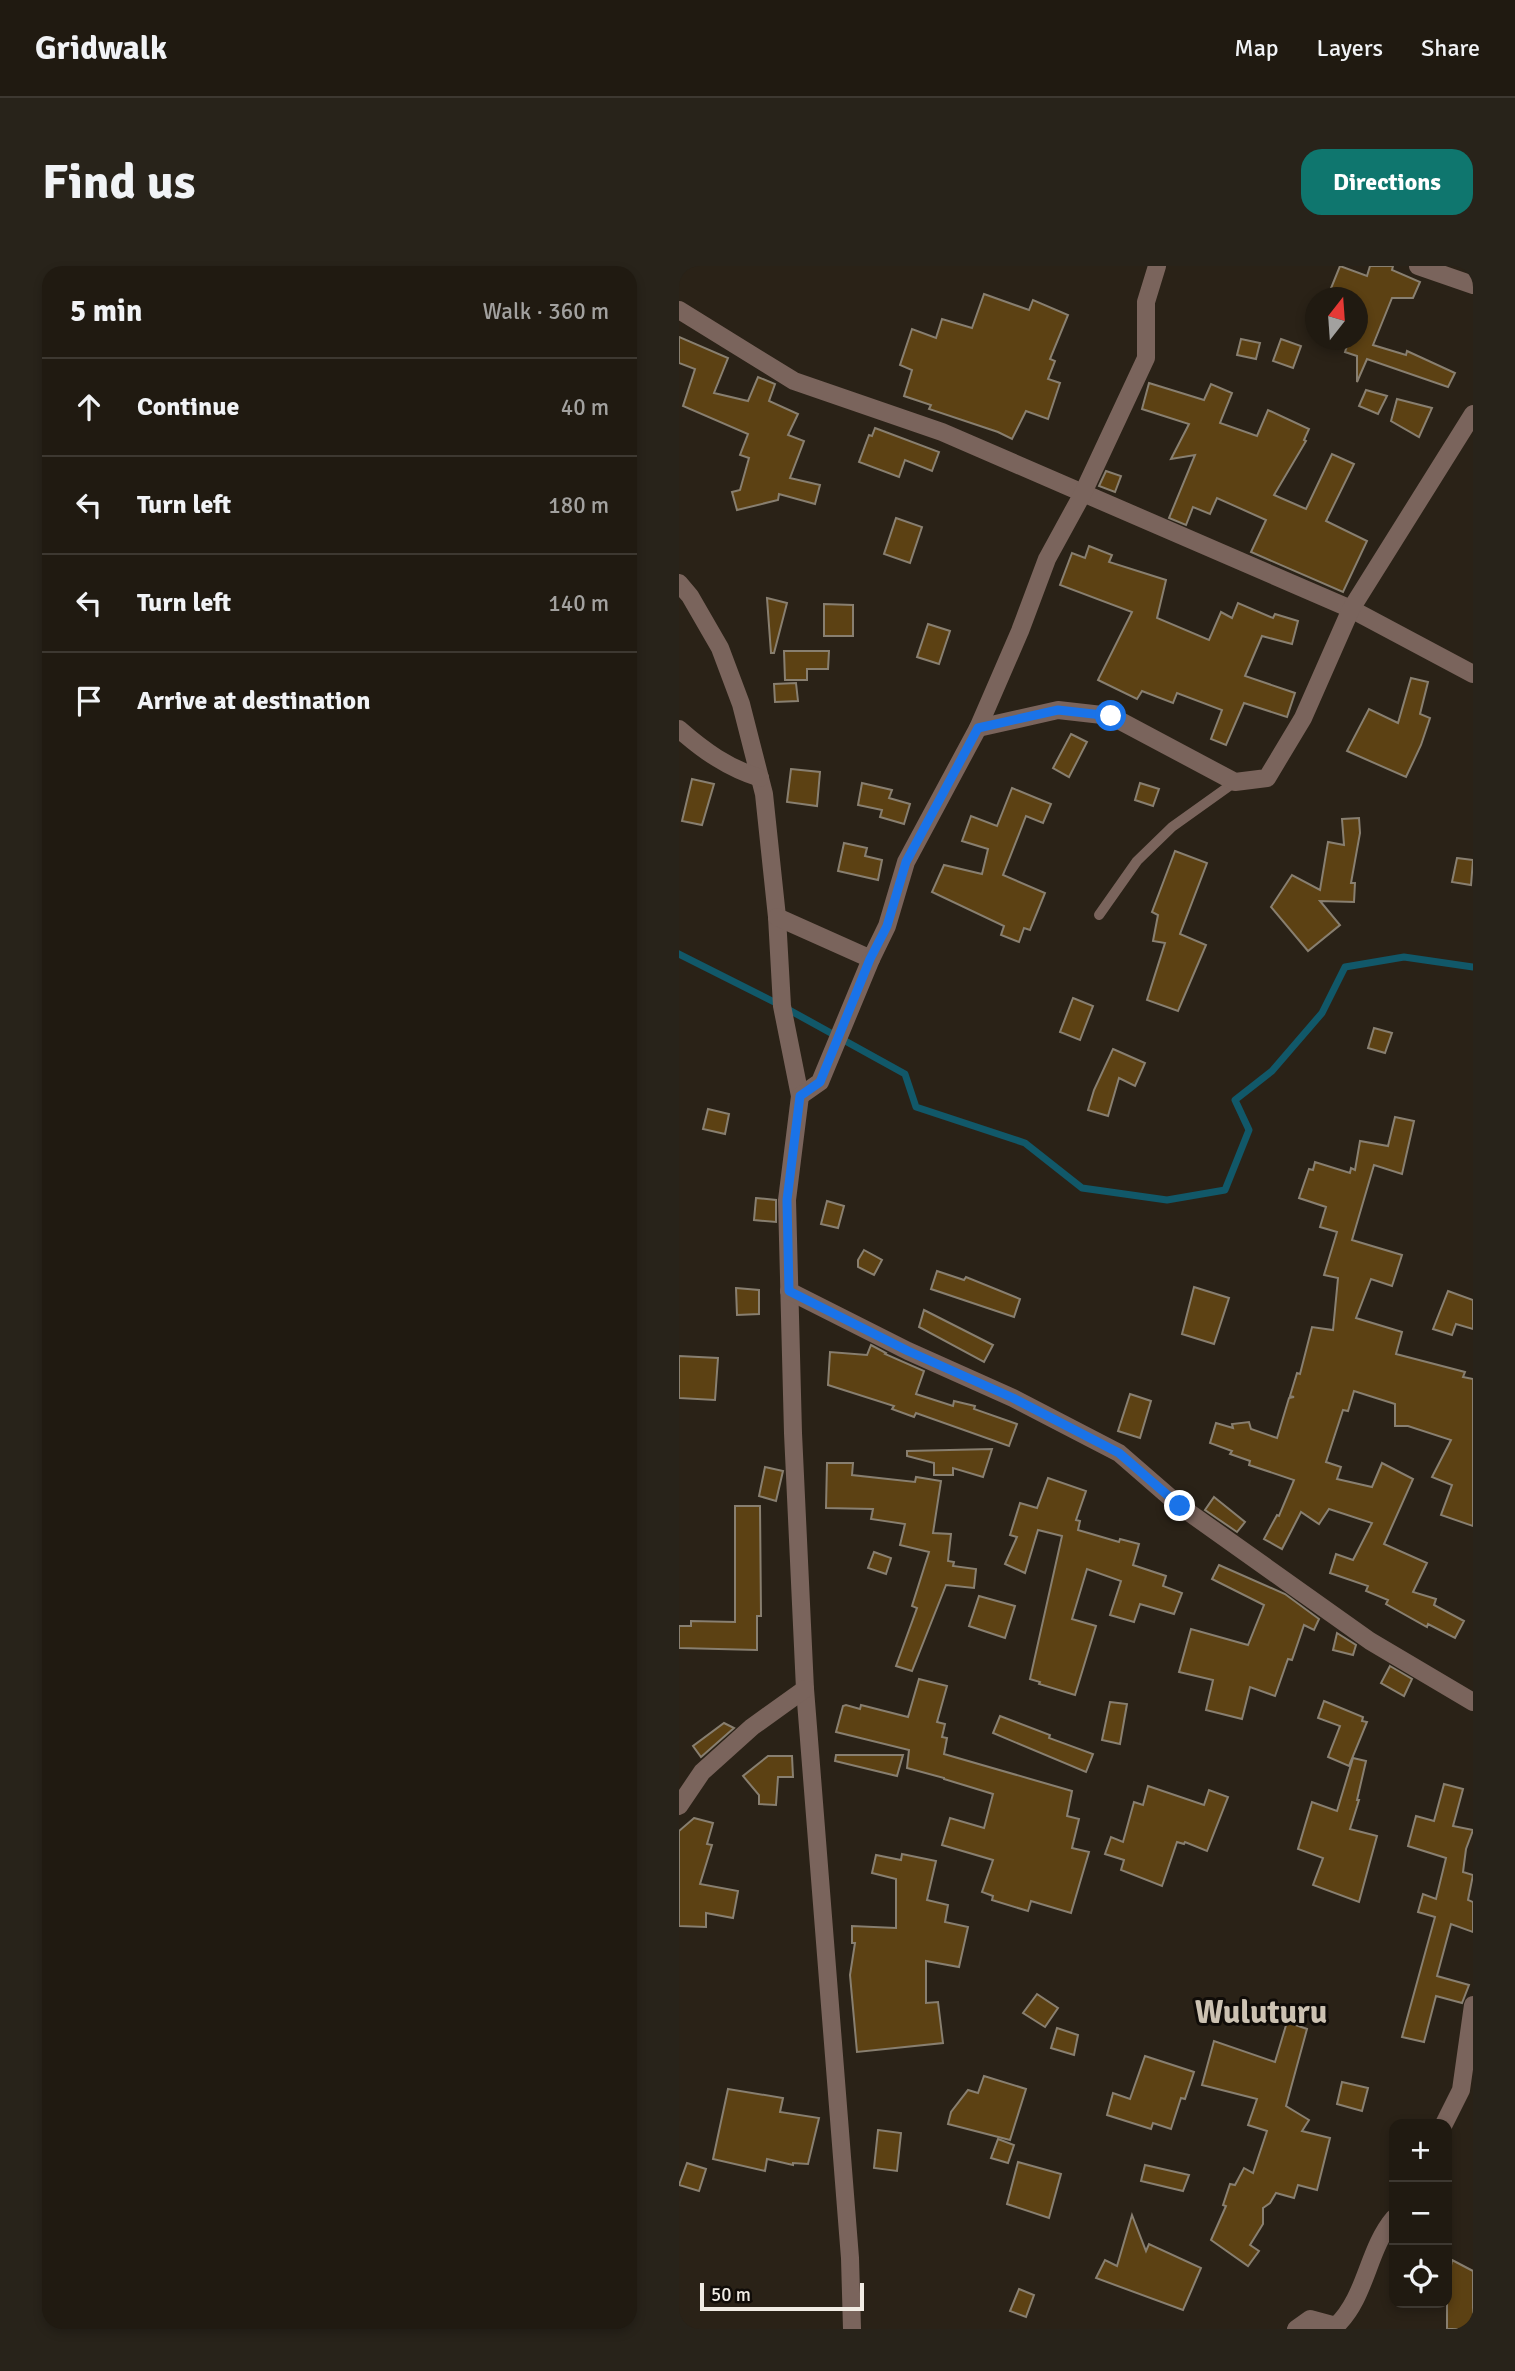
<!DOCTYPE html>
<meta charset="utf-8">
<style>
:root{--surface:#201a11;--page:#28231a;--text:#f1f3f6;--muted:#a2a19f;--line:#3d3831;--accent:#0f766e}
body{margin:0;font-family:Signika,sans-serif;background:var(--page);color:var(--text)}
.controls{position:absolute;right:21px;bottom:21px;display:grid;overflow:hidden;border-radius:14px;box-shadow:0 4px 10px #0003}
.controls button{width:63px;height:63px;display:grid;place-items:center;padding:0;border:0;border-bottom:2px solid var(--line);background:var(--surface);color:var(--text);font:35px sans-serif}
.compass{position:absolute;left:626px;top:21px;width:63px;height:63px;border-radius:50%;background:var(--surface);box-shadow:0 4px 10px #0003;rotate:17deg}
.scale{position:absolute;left:21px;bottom:18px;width:164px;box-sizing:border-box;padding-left:7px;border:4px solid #f1ece4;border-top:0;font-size:19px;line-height:24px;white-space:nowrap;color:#f1ece4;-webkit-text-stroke:5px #100c08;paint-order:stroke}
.stop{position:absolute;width:21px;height:21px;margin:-16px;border:5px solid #1a73e8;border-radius:50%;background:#fff}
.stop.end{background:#1a73e8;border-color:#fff;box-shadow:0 2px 7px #0008}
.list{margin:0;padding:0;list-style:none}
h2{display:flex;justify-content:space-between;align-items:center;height:91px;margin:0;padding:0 28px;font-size:30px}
h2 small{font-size:23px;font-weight:400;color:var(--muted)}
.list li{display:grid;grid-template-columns:46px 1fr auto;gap:21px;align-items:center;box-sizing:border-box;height:98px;padding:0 28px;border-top:2px solid var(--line)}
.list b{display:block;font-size:26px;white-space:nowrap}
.list em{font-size:23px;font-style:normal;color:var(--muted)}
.icon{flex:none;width:38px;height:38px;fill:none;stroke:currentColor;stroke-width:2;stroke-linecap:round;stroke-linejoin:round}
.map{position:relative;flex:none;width:794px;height:2063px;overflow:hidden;border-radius:21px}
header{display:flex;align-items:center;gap:42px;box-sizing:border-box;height:98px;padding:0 35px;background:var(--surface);border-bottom:2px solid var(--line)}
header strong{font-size:33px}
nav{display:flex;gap:38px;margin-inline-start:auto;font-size:24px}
.intro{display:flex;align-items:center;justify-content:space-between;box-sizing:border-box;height:168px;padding:0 42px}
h1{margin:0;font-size:49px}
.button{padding:18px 32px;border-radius:21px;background:var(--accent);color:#fff;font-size:24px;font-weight:700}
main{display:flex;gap:42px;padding:0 42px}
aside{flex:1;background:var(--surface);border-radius:21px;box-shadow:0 4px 10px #0003}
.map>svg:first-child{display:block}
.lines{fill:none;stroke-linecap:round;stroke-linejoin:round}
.stream{stroke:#115869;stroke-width:7}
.building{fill:#5c4113;stroke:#887f70;stroke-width:2}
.service{stroke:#7a645c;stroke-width:10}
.minor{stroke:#7a645c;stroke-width:18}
.route{stroke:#1a73e8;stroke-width:9}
.labels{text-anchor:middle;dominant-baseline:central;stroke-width:6;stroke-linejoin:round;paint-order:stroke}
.district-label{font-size:32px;font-weight:bold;fill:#ccc2b2;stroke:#100c08}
</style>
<header>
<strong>Gridwalk</strong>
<nav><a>Map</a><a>Layers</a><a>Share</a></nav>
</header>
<div class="intro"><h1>Find us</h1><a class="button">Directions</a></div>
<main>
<aside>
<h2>5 min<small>Walk · 360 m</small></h2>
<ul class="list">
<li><svg class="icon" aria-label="ahead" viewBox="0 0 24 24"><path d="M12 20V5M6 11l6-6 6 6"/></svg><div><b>Continue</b></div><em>40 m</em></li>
<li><svg class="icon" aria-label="left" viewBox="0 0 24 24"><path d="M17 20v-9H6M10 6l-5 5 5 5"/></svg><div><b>Turn left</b></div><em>180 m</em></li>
<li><svg class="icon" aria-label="left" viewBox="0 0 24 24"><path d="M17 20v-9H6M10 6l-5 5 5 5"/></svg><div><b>Turn left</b></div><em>140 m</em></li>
<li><svg class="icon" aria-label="arrive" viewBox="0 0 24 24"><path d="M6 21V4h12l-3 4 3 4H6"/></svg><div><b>Arrive at destination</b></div></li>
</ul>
</aside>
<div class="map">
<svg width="794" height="2063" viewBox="0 0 794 2063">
<rect width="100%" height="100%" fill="#2a2217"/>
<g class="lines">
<path class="stream" d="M 0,688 L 103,740 L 226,808 L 237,841 L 346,877 L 403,922 L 488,934 L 546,924 L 570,864 L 556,834 L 593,805 L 643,747 L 666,701 L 725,691 L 794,701"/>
</g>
<g class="building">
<path d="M 661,0 L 688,10 L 691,0 L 714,0 L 713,4 L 741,16 L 734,32 L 713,32 L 694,79 L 727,89 L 728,85 L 776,107 L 769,121 L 688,93 L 678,116 L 678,90 L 666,86 L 670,74 L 678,74 L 678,32 L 648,32 Z"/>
<path d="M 305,28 L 350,44 L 354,34 L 389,49 L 371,93 L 376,95 L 369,113 L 381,117 L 369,153 L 347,145 L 333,173 L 319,166 L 250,143 L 252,139 L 225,130 L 233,104 L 221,99 L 233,63 L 257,72 L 263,53 L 293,62 Z"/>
<path d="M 0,71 L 49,92 L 35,127 L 69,135 L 79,111 L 96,118 L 90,135 L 119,148 L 109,169 L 125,175 L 111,212 L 141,219 L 136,238 L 100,228 L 99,234 L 58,244 L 53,226 L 61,224 L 70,192 L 61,189 L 69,168 L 4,140 L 16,103 L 0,97 Z"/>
<path d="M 562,73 L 581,77 L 577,93 L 558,89 Z"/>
<path d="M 602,73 L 622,80 L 614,102 L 594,95 Z"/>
<path d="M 470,117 L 525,134 L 532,118 L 553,127 L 541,157 L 578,170 L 589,144 L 630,163 L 625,174 L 627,175 L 595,229 L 627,243 L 653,188 L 675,198 L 647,255 L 688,275 L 664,326 L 572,286 L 587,254 L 538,232 L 531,248 L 514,241 L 507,259 L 490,252 L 516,189 L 492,193 L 510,158 L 463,143 Z"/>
<path d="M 687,124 L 708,130 L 699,148 L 680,140 Z"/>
<path d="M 718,133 L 753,142 L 740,171 L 712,155 Z"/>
<path d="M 196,162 L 260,186 L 253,205 L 226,194 L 220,211 L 180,196 L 190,169 L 193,170 Z"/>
<path d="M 427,205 L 442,210 L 436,226 L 420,220 Z"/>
<path d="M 217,252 L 243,261 L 231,297 L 205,288 Z"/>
<path d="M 410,280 L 433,289 L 430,296 L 487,314 L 478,352 L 530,374 L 542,346 L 553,352 L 559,337 L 594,352 L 596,348 L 619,355 L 613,378 L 583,370 L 566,410 L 616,427 L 608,451 L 565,437 L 547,479 L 532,473 L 543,444 L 498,427 L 494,437 L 463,425 L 458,433 L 419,414 L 453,346 L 381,319 L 393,287 L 406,292 Z"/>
<path d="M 88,332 L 108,337 L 95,387 L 92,387 Z"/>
<path d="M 145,338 L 174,339 L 174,370 L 145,370 Z"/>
<path d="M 249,358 L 271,365 L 260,398 L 238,391 Z"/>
<path d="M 105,385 L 150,385 L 149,403 L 128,403 L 128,414 L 106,414 Z"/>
<path d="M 732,412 L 749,416 L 741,448 L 751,452 L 742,479 L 727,511 L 668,485 L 690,443 L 719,457 Z"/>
<path d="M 117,417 L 119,435 L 96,436 L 95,418 Z"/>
<path d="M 392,468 L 408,476 L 390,511 L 374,502 Z"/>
<path d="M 112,503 L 141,506 L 138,540 L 108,536 Z"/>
<path d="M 13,513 L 35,518 L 23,559 L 3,555 Z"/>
<path d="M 183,517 L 213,524 L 210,532 L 231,538 L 225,558 L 201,551 L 203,544 L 179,539 Z"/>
<path d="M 461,517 L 480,523 L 474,540 L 456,534 Z"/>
<path d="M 333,522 L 372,538 L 364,557 L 347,550 L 324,609 L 366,627 L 351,664 L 345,662 L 340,676 L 322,669 L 325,660 L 253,626 L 265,599 L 303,608 L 309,583 L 283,575 L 292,550 L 318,560 Z"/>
<path d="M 680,552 L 681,567 L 672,617 L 676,617 L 675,636 L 641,635 L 661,659 L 629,685 L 592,641 L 613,609 L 641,624 L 649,576 L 665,579 L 663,553 Z"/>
<path d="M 165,577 L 188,582 L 186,590 L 203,594 L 199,614 L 159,605 Z"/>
<path d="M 496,585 L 528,597 L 501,668 L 527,679 L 499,745 L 468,734 L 486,677 L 474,675 L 479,649 L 473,646 Z"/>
<path d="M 778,592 L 794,594 L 792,619 L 773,616 Z"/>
<path d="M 394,732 L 414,740 L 401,774 L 381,766 Z"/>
<path d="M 695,762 L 713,767 L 706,787 L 689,782 Z"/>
<path d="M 434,783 L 466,797 L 456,820 L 440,812 L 429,850 L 409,844 L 415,824 Z"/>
<path d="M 29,843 L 50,848 L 46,868 L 24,863 Z"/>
<path d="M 716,851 L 735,855 L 723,908 L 695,899 L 673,974 L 723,989 L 713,1020 L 692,1013 L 677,1052 L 723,1066 L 717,1088 L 786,1106 L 784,1111 L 794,1113 L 794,1260 L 762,1249 L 773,1219 L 753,1211 L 772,1174 L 729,1160 L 716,1160 L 716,1138 L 675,1125 L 669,1145 L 664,1144 L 647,1196 L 662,1201 L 658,1213 L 693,1221 L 703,1197 L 734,1213 L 705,1278 L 748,1297 L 734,1326 L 757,1333 L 755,1339 L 785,1355 L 776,1372 L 749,1358 L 748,1361 L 707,1338 L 709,1334 L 687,1325 L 689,1320 L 651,1307 L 657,1288 L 674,1294 L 693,1257 L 650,1243 L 640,1258 L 622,1246 L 603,1283 L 585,1273 L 598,1249 L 600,1250 L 615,1214 L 570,1199 L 571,1195 L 551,1188 L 553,1185 L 531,1177 L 537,1157 L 554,1162 L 553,1158 L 570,1156 L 572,1163 L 598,1172 L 610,1132 L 615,1131 L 611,1130 L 618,1107 L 621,1108 L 633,1061 L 654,1064 L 659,1012 L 645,1009 L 658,966 L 641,961 L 647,941 L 620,932 L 630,903 L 634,904 L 636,896 L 671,907 L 672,902 L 676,904 L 681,875 L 709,880 Z"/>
<path d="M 77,932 L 97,934 L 97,956 L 75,954 Z"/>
<path d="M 148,935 L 165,940 L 159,962 L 142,958 Z"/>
<path d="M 185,984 L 203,994 L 195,1009 L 179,1001 L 179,994 Z"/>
<path d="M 258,1005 L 285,1014 L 287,1011 L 341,1033 L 335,1051 L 252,1023 Z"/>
<path d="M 515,1021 L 550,1032 L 535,1078 L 503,1068 Z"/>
<path d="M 57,1022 L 80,1024 L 80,1048 L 58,1049 Z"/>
<path d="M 769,1025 L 794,1034 L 794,1063 L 777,1058 L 773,1069 L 754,1063 Z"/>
<path d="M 245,1044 L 314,1079 L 305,1096 L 240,1061 Z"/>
<path d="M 192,1079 L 207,1087 L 206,1088 L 245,1105 L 237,1128 L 274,1140 L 275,1135 L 296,1140 L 295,1143 L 338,1158 L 330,1180 L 237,1147 L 235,1151 L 213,1143 L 215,1140 L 149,1119 L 151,1086 L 188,1089 Z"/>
<path d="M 0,1090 L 39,1092 L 36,1134 L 0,1132 Z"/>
<path d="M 451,1128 L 472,1135 L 461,1172 L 439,1165 Z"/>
<path d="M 313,1183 L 304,1211 L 274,1202 L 274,1209 L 255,1209 L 255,1197 L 228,1190 L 228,1185 Z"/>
<path d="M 148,1197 L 174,1197 L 173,1209 L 236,1216 L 237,1211 L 262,1215 L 254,1267 L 272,1268 L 269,1295 L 275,1296 L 274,1300 L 297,1303 L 295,1322 L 267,1319 L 233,1405 L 217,1400 L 238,1342 L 233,1340 L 250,1286 L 221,1279 L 226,1258 L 192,1253 L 194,1243 L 147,1242 Z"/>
<path d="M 86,1201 L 104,1205 L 97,1235 L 80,1230 Z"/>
<path d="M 369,1212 L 407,1225 L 397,1254 L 401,1255 L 399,1264 L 440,1276 L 441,1273 L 460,1278 L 454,1299 L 487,1310 L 484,1320 L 503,1327 L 495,1348 L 461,1338 L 455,1356 L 431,1349 L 442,1315 L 408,1303 L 393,1353 L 417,1360 L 396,1429 L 360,1418 L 361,1416 L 351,1413 L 383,1270 L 359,1264 L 346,1307 L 326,1298 L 338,1271 L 331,1269 L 341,1237 L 358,1242 Z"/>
<path d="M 535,1231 L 566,1256 L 558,1266 L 526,1244 Z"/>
<path d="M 56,1240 L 81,1240 L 82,1350 L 78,1350 L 78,1384 L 0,1382 L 0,1360 L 12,1360 L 12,1355 L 56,1356 Z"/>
<path d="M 195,1286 L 212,1292 L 207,1308 L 189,1302 Z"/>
<path d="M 540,1299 L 606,1328 L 640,1353 L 635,1364 L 625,1359 L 613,1394 L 609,1393 L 596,1430 L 571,1421 L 563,1453 L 527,1444 L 534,1414 L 500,1406 L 512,1363 L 569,1379 L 585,1339 L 533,1313 Z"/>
<path d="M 300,1330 L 336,1340 L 326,1372 L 290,1360 Z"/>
<path d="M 658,1367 L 677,1379 L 674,1389 L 654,1384 Z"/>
<path d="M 711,1400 L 733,1413 L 725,1430 L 702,1417 Z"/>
<path d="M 240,1413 L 268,1420 L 258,1456 L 266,1458 L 263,1471 L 268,1472 L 265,1488 L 393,1525 L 388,1550 L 400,1553 L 393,1582 L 410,1586 L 392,1647 L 352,1635 L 349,1645 L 313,1634 L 314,1630 L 303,1626 L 314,1594 L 263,1579 L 271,1552 L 305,1562 L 314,1528 L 265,1513 L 265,1512 L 228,1502 L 230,1484 L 157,1466 L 164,1440 L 167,1439 L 181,1443 L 182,1439 L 229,1451 Z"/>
<path d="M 645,1435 L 684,1451 L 683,1455 L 688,1456 L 670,1500 L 649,1491 L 661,1460 L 639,1452 Z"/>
<path d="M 431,1436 L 448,1438 L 441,1478 L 423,1474 Z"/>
<path d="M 321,1450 L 371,1469 L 370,1472 L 414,1488 L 407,1506 L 314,1467 Z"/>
<path d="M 45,1457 L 55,1462 L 22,1491 L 14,1480 Z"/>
<path d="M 157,1489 L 224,1489 L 218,1510 L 156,1495 Z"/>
<path d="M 89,1490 L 113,1490 L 114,1511 L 99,1511 L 97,1539 L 80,1538 L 80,1529 L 64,1510 Z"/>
<path d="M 674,1492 L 687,1495 L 678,1534 L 680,1534 L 671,1563 L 698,1570 L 680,1636 L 634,1619 L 644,1592 L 619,1583 L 633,1536 L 658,1545 Z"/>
<path d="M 765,1518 L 784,1523 L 774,1560 L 794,1564 L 787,1583 L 784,1606 L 794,1609 L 789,1634 L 794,1636 L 794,1666 L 772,1658 L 758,1710 L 790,1719 L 783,1737 L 757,1730 L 745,1776 L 723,1771 L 756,1651 L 739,1646 L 744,1628 L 757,1633 L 767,1592 L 729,1580 L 737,1550 L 755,1555 Z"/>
<path d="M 469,1520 L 525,1539 L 530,1524 L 549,1531 L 528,1585 L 506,1576 L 505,1578 L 498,1576 L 483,1620 L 442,1604 L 445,1594 L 426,1588 L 432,1571 L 444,1576 L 455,1536 L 464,1539 Z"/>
<path d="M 15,1552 L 34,1557 L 28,1578 L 33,1579 L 21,1618 L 59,1625 L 54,1652 L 27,1647 L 27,1661 L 0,1660 L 0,1565 Z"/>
<path d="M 223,1588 L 257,1595 L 248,1634 L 269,1639 L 266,1656 L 289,1661 L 280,1701 L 247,1695 L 247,1737 L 259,1736 L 264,1777 L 178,1786 L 171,1709 L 176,1677 L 173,1677 L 173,1660 L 217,1662 L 217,1613 L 193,1607 L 197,1589 L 222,1594 Z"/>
<path d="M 358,1728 L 379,1742 L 366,1761 L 344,1747 Z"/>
<path d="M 608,1756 L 628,1763 L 607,1840 L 630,1854 L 623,1865 L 651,1872 L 638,1924 L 619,1919 L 615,1932 L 597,1927 L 591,1937 L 584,1942 L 584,1958 L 571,1979 L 580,1985 L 569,2000 L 532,1974 L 547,1940 L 544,1939 L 551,1918 L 556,1919 L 565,1902 L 574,1907 L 588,1865 L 569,1859 L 578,1833 L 523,1819 L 535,1775 L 596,1796 Z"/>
<path d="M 378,1762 L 399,1769 L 395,1789 L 372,1782 Z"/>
<path d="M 466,1790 L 515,1806 L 506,1833 L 502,1832 L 492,1863 L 474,1857 L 472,1863 L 428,1849 L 434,1827 L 451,1833 Z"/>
<path d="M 305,1810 L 347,1823 L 331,1874 L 269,1858 L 272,1846 L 289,1824 L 299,1827 Z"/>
<path d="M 663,1816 L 689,1822 L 683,1845 L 658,1838 Z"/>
<path d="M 49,1823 L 104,1832 L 101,1846 L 140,1852 L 129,1898 L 114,1897 L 114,1899 L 88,1893 L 86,1905 L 34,1893 Z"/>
<path d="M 199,1864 L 222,1867 L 218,1905 L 195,1902 Z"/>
<path d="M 319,1873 L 335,1879 L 329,1897 L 312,1892 Z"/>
<path d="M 339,1896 L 382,1908 L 370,1952 L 328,1938 Z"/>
<path d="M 8,1897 L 27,1903 L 20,1925 L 0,1919 Z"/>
<path d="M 466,1899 L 510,1909 L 504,1925 L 462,1915 Z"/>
<path d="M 453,1949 L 467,1985 L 470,1978 L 522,2002 L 504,2044 L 417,2012 L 426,1994 L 438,2000 Z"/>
<path d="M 773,1994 L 794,2005 L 794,2063 L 768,2063 L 768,2022 Z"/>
<path d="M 340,2023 L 355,2029 L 347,2051 L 331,2045 Z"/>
</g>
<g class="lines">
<path class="service" d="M 420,649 L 458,595 L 493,561 L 556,516"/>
<g class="minor">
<path d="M 739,0 L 794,19"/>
<path d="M 0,44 L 115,115 L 263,166 L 672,343 L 794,408"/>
<path d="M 0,317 L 11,330 L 41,382 L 62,438 L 85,528 L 98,651 L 103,740 L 121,830 L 108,934 L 114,1167 L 126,1423 L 171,1992 L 173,2063"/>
<path d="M 299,462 L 379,444 L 432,450 L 556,516 L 588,512 L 624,452 L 672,343 L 794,148"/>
<path d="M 0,463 C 25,485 49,502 81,512"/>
<path d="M 98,651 L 192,693 L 208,660 L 227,596 L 299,462 L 341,365 L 368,293 L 403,229 L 467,92 L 467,36 L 478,0"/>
<path d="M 121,830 L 141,816 L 192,693"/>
<path d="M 110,1025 L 229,1085 L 334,1132 L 440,1187 L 501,1240 L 691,1375 L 794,1436"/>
<path d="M 0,1540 L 23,1506 L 73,1461 L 126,1423"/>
<path d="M 765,1858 L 782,1824 L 794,1739"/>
<path d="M 617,2063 L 631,2053 L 657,2060 C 688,2030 688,1984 715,1952"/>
</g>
</g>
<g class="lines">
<path class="route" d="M 432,450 L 379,444 L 299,462 L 227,596 L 208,660 L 191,693 L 141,816 L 121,830 L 108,934 L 110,1025 L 229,1085 L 334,1132 L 440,1187 L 501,1240"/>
</g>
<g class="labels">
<g class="district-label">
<text x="582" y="1746">Wuluturu</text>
</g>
</g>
</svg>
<div class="controls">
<button>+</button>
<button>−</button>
<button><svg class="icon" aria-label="locate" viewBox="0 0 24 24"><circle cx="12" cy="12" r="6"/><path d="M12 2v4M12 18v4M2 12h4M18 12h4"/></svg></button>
</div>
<svg class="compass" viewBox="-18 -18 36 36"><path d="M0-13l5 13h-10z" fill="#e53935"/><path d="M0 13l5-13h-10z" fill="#a2a19f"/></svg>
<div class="scale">50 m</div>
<div class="stop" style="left:432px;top:450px"></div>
<div class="stop end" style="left:501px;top:1240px"></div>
</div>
</main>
